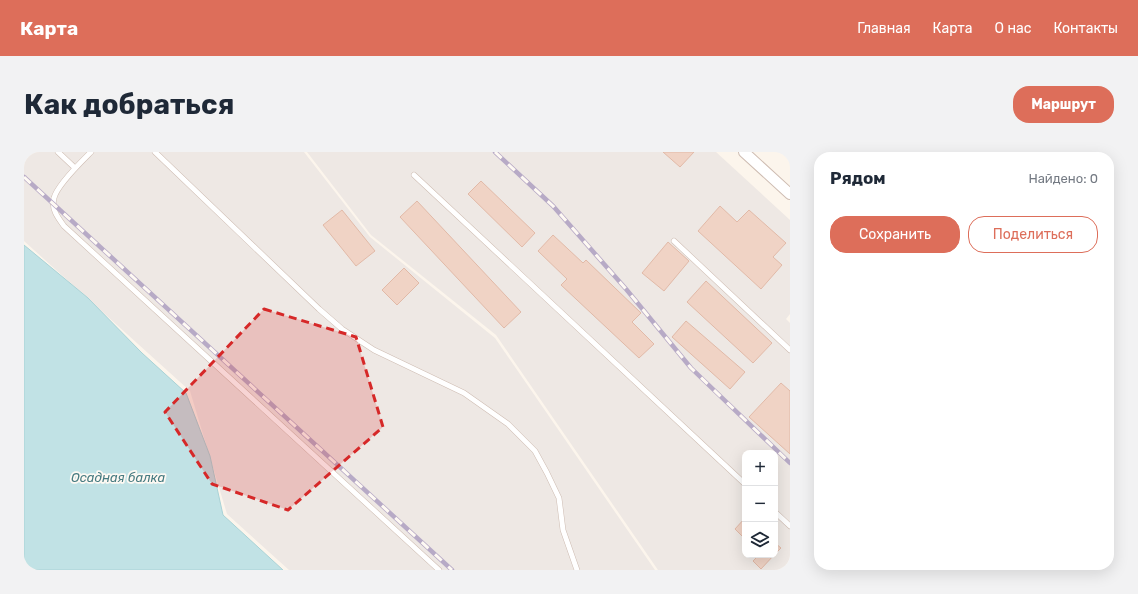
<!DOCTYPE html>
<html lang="ru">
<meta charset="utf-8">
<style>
:root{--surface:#fff;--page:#f2f2f3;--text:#1f2937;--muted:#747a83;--line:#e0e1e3;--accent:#dd6e5a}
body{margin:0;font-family:Rubik,sans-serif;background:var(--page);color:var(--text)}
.controls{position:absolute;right:12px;bottom:12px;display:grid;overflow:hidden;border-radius:8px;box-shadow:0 4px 16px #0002}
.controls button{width:36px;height:36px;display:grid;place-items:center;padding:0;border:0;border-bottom:1px solid var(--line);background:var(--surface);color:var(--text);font:20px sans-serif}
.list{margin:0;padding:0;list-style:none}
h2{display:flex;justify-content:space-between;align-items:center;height:52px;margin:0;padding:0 16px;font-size:17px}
h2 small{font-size:13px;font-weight:400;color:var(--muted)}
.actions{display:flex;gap:8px;padding:12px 16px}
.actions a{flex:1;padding:9px 0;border:1px solid var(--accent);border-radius:16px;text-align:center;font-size:14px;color:var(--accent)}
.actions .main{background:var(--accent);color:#fff}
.icon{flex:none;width:22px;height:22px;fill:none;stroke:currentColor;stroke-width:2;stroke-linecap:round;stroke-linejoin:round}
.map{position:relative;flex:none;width:766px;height:418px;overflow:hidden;border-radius:16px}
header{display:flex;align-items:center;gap:24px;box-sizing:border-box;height:56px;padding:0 20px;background:var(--accent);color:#fff}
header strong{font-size:19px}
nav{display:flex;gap:22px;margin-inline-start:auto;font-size:14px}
.intro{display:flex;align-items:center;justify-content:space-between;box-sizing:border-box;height:96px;padding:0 24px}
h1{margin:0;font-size:28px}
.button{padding:10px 18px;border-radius:16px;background:var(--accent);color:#fff;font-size:14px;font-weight:700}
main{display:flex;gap:24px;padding:0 24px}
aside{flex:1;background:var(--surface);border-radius:16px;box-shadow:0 4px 16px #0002}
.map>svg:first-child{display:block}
.industrial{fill:#eee8e4;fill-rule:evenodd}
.water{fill:#c1e2e5;stroke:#a8d2d6}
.building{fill:#f0d3c5;stroke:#e1b9a7}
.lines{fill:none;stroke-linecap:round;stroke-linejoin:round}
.service-casing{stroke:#cebcb2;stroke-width:6}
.minor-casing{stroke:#cebcb2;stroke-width:12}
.service{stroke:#fff;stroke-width:5}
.minor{stroke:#fff;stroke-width:10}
.rail-casing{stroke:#b7aac6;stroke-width:4.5}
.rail{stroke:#fef9f3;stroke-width:3;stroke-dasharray:9;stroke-linecap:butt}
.marked{fill:#d62828;fill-opacity:0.2;stroke:#d62828;stroke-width:3;stroke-dasharray:8 5;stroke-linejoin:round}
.labels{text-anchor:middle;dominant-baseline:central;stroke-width:3.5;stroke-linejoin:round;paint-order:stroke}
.water-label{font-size:13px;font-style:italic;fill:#477b81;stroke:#fef9f3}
</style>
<header>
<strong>Карта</strong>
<nav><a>Главная</a><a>Карта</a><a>О нас</a><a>Контакты</a></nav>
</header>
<div class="intro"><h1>Как добраться</h1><a class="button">Маршрут</a></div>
<main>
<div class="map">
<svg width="766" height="418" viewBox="0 0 766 418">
<rect width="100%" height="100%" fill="#fcf5ec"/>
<g class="industrial">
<path d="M 0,0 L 280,0 L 346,85 L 471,186 L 631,418 L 265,418 L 203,362 L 166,239 L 0,89 Z"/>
<path d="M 283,0 L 692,0 L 766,68 L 766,162 L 762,167 L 766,171 L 766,418 L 634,418 L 472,183 L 347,83 ZM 721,301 L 751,301 L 751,403 L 721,403 Z"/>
</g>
<path class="water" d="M 0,93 L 64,146 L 118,201 L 162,241 L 186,304 L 199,363 L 259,418 L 0,418 Z"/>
<g class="building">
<path d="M 639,0 L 670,0 L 656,15 Z"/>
<path d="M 457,29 L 511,81 L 498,95 L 444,42 Z"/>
<path d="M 393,49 L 497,160 L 480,176 L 376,65 Z"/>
<path d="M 696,54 L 713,70 L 725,58 L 762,91 L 749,105 L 758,113 L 737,137 L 674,79 Z"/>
<path d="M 318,58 L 351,99 L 332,114 L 299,73 Z"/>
<path d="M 529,83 L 559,111 L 562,108 L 617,161 L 608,170 L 630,192 L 615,206 L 537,133 L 543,127 L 514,99 Z"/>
<path d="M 644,90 L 665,109 L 640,139 L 618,121 Z"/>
<path d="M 380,116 L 395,131 L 373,153 L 358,138 Z"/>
<path d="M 682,129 L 748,191 L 729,211 L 663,150 Z"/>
<path d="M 662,169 L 721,220 L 706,237 L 648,185 Z"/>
<path d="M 757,231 L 766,239 L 766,302 L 725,265 Z"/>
<path d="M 721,366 L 721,387 L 711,377 Z"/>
<path d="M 751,391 L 757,396 L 751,402 Z"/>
<path d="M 735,403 L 750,403 L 737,417 L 729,409 Z"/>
</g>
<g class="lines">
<defs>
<g id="service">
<path d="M 34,0 L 51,16"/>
<path d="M 67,0 C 57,10 33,33 30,46 C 27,57 34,66 40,74 L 415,418"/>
<path d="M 131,0 L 295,157 L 318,177 L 350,198 L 440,241 L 484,272 L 511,299 L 523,321 L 535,346 L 539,378 L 553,418"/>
<path d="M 390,23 L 721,332"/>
<path d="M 650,89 L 766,198"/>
<path d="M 751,360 L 766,374"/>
</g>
<path id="minor" d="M 720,0 L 766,42"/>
</defs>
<use href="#service" class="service-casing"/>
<use href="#minor" class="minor-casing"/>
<use href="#service" class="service"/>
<use href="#minor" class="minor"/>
<defs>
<g id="rail">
<path d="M 471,0 L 529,54 L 602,137 L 667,216 L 766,311"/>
<path d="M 0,25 L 428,418"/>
</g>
</defs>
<use href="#rail" class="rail-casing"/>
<use href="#rail" class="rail"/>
</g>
<path class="marked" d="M 240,157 L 332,185 L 359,275 L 264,358 L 188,332 L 141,260 Z"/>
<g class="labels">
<g class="water-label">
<text x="94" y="325">Осадная балка</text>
</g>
</g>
</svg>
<div class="controls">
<button>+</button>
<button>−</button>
<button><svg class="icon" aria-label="layers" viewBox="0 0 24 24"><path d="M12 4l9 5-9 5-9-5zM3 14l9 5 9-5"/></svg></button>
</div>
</div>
<aside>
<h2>Рядом<small>Найдено: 0</small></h2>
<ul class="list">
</ul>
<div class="actions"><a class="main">Сохранить</a><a>Поделиться</a></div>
</aside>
</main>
